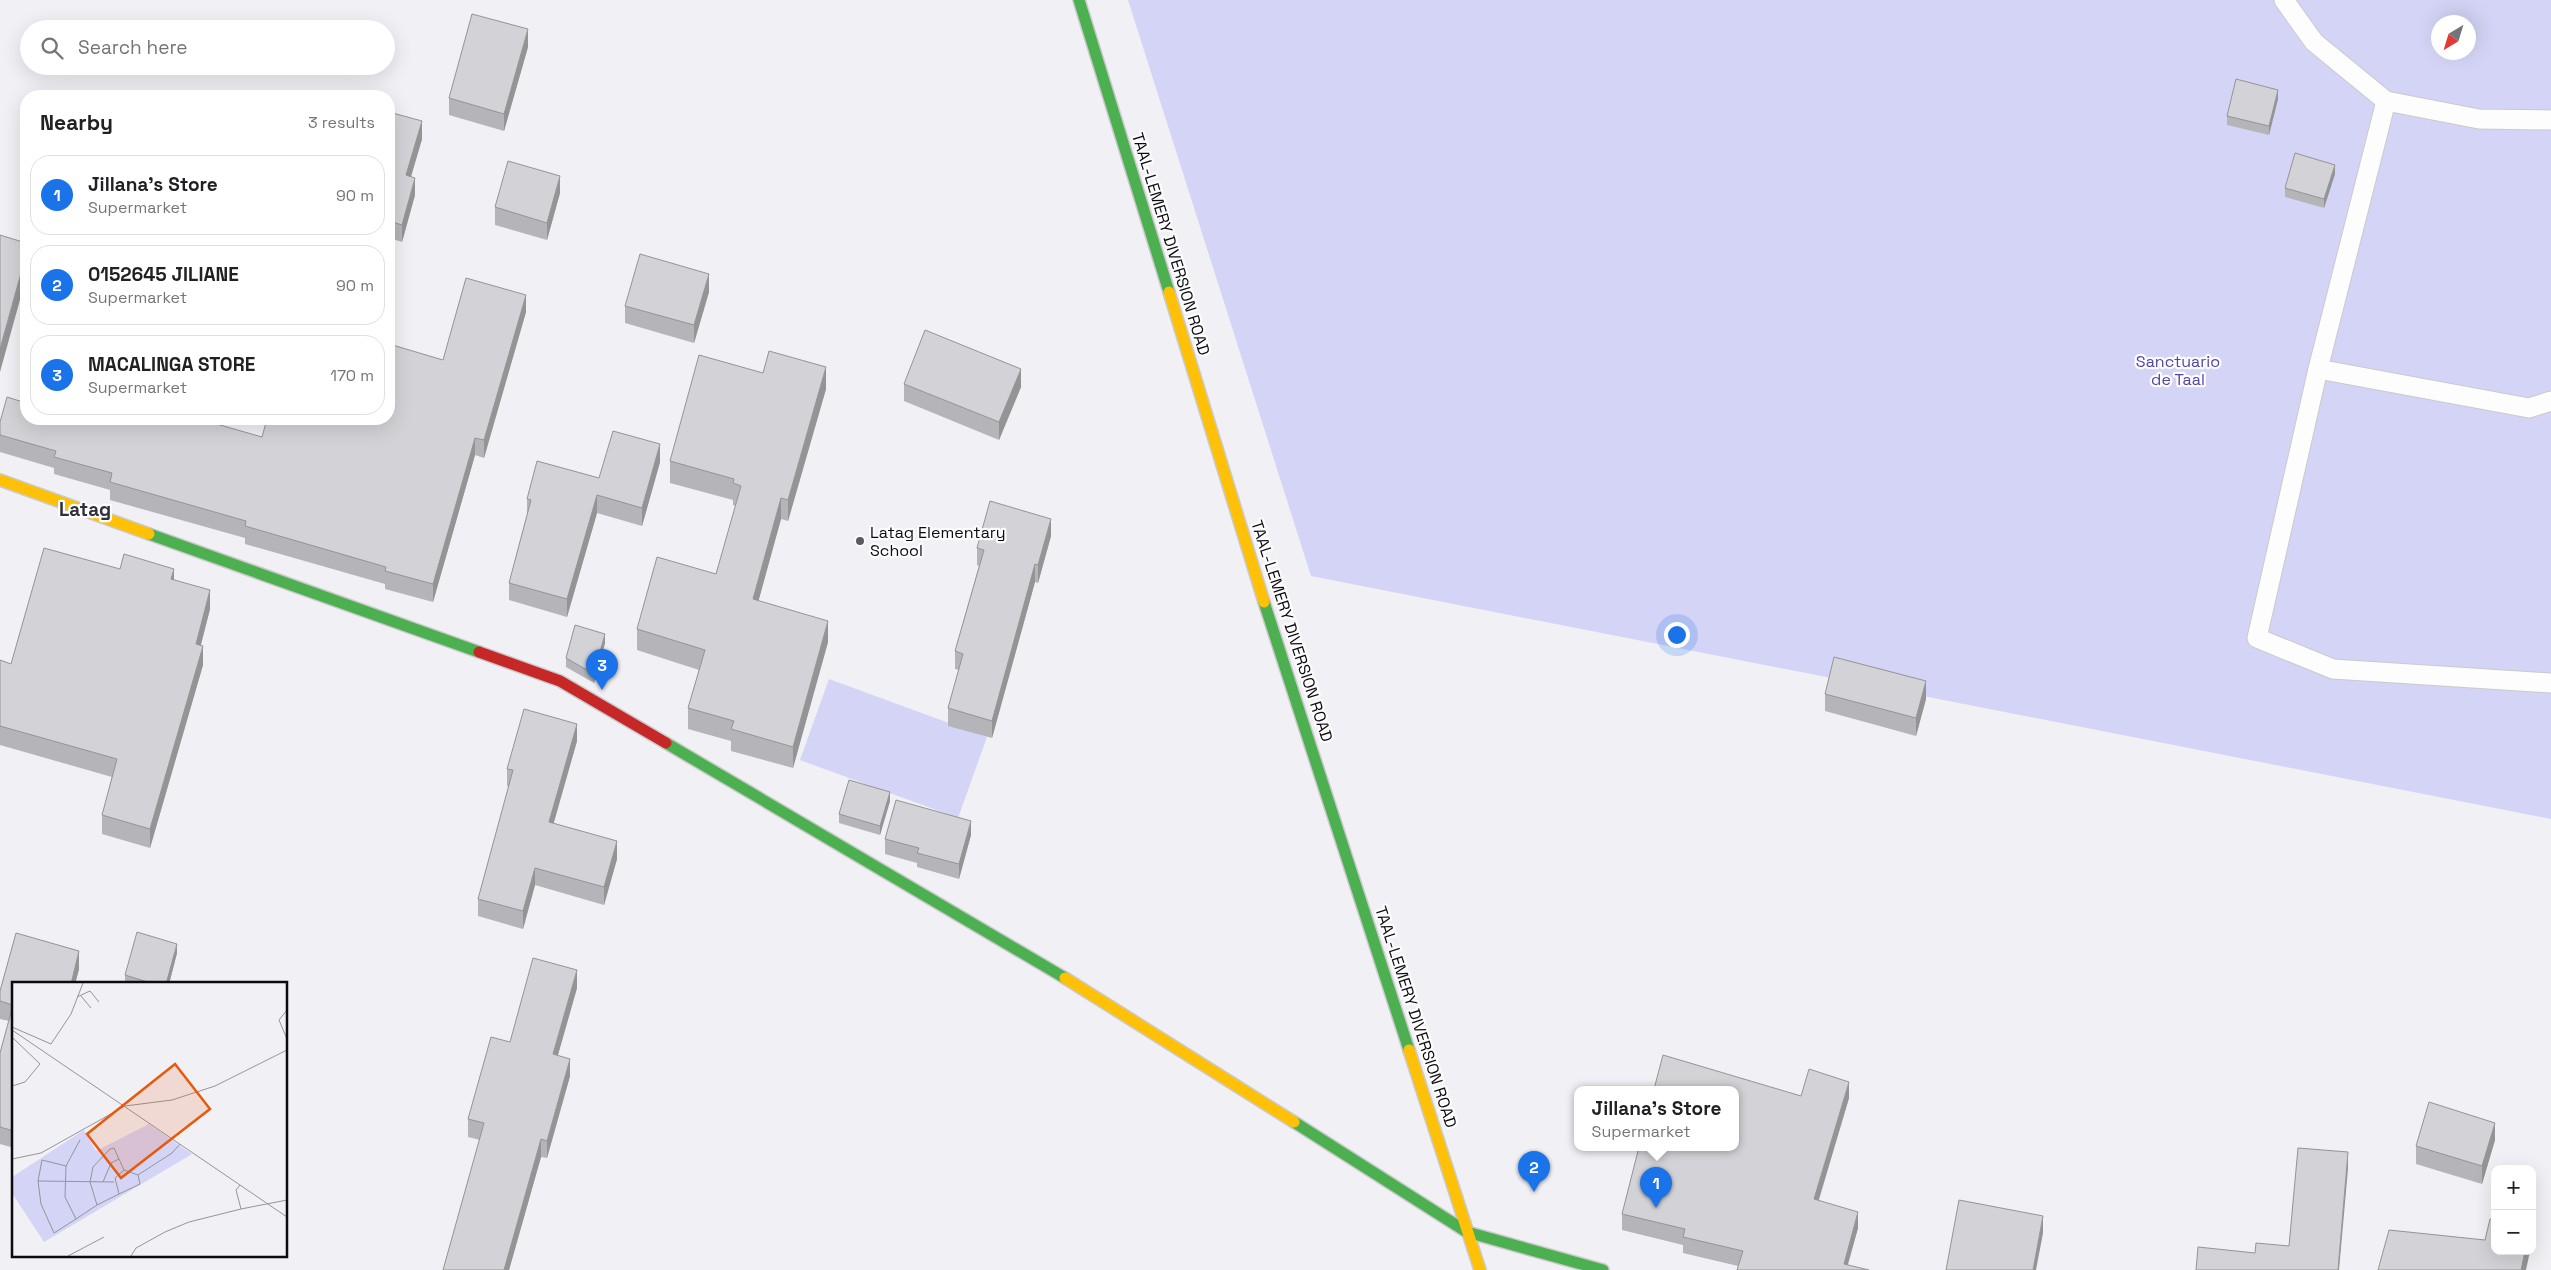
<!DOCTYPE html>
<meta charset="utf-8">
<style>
:root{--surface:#fff;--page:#f6f6f6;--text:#202124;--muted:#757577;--line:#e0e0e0;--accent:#1a73e8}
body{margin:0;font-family:"Space Grotesk",sans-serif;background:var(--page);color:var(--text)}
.controls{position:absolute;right:15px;bottom:15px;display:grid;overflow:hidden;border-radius:10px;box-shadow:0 5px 20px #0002}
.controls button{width:45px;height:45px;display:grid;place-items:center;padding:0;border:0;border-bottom:1px solid var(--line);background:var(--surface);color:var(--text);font:25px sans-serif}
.compass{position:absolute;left:2431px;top:15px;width:45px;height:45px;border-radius:50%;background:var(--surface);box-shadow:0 5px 20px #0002;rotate:218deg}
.you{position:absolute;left:1676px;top:634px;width:18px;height:18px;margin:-12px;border:4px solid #fff;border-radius:50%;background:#1a73e8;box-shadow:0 0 0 8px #1a73e833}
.badge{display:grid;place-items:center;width:32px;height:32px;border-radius:50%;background:var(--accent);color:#fff;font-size:16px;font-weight:700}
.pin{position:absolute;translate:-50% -41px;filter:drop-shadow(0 1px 2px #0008)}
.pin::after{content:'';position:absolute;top:26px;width:18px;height:15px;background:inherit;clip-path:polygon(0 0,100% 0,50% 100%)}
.popup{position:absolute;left:1574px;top:1086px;width:165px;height:65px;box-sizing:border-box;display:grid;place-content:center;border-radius:10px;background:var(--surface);filter:drop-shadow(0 1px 4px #0005);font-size:16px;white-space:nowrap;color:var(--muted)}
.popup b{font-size:19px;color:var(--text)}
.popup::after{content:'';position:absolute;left:50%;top:100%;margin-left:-10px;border:10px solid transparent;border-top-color:var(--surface)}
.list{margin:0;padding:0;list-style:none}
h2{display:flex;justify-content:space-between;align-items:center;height:65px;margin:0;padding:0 20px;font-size:21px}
h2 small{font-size:16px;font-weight:400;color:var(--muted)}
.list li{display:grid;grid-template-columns:32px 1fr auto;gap:15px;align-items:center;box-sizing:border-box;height:80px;margin:0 10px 10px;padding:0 10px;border:1px solid var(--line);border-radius:20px}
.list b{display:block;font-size:19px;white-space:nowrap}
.list p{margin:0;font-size:16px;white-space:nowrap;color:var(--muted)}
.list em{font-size:16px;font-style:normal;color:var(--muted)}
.icon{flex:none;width:28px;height:28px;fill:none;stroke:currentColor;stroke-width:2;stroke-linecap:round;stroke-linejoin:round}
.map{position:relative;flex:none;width:2551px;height:1270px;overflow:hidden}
.search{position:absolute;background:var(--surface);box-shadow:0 5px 20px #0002;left:20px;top:20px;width:375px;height:55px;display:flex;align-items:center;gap:12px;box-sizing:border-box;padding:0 18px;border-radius:28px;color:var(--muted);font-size:19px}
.panel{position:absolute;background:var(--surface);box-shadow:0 5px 20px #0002;left:20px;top:90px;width:375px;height:335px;border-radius:20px}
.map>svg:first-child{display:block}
.green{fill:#d4d4f6;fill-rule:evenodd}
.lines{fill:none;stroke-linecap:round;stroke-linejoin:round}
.lane-casing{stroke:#cacacd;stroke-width:21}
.fast-casing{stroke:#cacacd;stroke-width:14}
.slow-casing{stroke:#cacacd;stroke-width:14}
.jam-casing{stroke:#cacacd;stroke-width:14}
.lane{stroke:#fdfdfe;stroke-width:19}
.fast{stroke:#4caf50;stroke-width:11}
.slow{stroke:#ffc107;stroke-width:11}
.jam{stroke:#c62828;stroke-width:11}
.wall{fill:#b5b5b9}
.shaded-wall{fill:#949496}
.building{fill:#d3d3d7;stroke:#949496}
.poi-dot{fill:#5b5b5f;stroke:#fcfcfe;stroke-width:2}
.labels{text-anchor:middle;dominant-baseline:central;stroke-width:4.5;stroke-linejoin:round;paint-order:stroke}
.street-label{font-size:16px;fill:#0b0b0e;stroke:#fcfcfe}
.park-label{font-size:16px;fill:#5244a5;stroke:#fcfcfe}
.poi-label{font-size:16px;fill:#0b0b0e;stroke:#fcfcfe;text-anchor:start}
.quarter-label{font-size:19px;font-weight:bold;fill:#303036;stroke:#fcfcfe}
.inset-road{fill:none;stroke:#949499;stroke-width:1}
.view{fill:#e8590c;fill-opacity:0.15;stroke:#e8590c;stroke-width:2.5}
.inset-edge{fill:none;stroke:#0b0b0e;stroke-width:2.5}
</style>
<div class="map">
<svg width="2551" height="1270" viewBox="0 0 2551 1270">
<rect width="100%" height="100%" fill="#f0f0f5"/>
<g class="green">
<path d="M 1128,0 L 2551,0 L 2551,819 L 1311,576 ZM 2438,22 L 2468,22 L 2468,52 L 2438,52 Z"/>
<path d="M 829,679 L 987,737 L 958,818 L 800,760 Z"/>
</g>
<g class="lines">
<defs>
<g id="lane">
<path d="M 2284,0 L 2314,42 L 2386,101 L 2479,119 L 2551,120"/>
<path d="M 2386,101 L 2318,369 L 2257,638 L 2333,669 L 2551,683"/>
<path d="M 2318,369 L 2529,408 L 2551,401"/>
</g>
<g id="fast">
<path d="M 1079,0 L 1169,292"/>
<path d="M 149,534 L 479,652"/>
<path d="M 1264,602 L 1409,1050"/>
<path d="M 666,743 L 1065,978"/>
<path d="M 1294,1122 L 1467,1232 L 1603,1270"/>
</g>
<g id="slow">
<path d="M 1169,292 L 1264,602"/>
<path d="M 0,480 L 149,534"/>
<path d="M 1065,978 L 1294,1122"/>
<path d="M 1409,1050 L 1480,1270"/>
</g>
<path id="jam" d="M 479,652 L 560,681 L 666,743"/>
</defs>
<use href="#lane" class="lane-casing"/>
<use href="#fast" class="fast-casing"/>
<use href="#slow" class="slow-casing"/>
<use href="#jam" class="jam-casing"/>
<use href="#lane" class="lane"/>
<use href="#fast" class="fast"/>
<use href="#slow" class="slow"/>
<use href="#jam" class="jam"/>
</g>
<g class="wall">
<path d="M 528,47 L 504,131 L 449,115 L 449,98 Z"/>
<path d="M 2278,99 L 2269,135 L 2227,125 L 2227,116 Z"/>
<path d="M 389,112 L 422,139 L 411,177 L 415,195 L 402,242 L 389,238 Z"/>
<path d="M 2335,174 L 2324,208 L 2285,197 L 2285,188 Z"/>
<path d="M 560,193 L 547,240 L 495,225 L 495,207 Z"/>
<path d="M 709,292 L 694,343 L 625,323 L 625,306 Z"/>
<path d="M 526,312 L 484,458 L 475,455 L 433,602 L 385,589 L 385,584 L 245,544 L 245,538 L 110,500 L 110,490 L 54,474 L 54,468 L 0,452 L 0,422 L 26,419 L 262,437 L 443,360 Z"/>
<path d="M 763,373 L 826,389 L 788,521 L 781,519 L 758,601 L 828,642 L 793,768 L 731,751 L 731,741 L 688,729 L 688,708 L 699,670 L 637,650 L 637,629 L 716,574 L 736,506 L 733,505 L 733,500 L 670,483 L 670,461 Z"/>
<path d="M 904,384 L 1021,387 L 999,440 L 904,401 Z"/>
<path d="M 660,462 L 642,526 L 597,513 L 567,617 L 509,600 L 509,583 L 527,516 L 527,499 Z"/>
<path d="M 1051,536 L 1038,583 L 1035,582 L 992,738 L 948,726 L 948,708 L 959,670 L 955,669 L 955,651 L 979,566 L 977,565 L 977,548 Z"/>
<path d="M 120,569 L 174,579 L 210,609 L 201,645 L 203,665 L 150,848 L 102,834 L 102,815 L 112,777 L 0,745 L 0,660 L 11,664 Z"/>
<path d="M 605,643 L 594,683 L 566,667 L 566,658 Z"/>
<path d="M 1825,694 L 1926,699 L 1916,736 L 1825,711 Z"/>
<path d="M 577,741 L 553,823 L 617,859 L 604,905 L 535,885 L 523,929 L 478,916 L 478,899 L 509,787 L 507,786 L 507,769 Z"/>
<path d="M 890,801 L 880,835 L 839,823 L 839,814 Z"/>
<path d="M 971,835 L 959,879 L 917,867 L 917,863 L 885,854 L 885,839 Z"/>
<path d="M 16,933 L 79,951 L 79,969 L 75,984 L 14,984 L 14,1148 L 0,1144 L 0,1053 L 9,1021 L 0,1019 L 0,991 Z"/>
<path d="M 177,953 L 169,984 L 125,984 L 125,975 Z"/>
<path d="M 577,988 L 558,1055 L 570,1076 L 547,1158 L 541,1157 L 509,1270 L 443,1270 L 480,1140 L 468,1137 L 468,1119 L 510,1042 Z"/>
<path d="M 1801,1096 L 1849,1098 L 1819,1200 L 1858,1228 L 1848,1265 L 1738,1266 L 1683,1253 L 1683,1245 L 1622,1230 L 1622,1214 Z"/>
<path d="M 2495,1140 L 2482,1184 L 2416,1164 L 2416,1146 Z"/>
</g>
<g class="shaded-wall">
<path d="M 528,29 L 528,47 L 504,131 L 504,114 Z"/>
<path d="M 2278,90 L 2278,99 L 2269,135 L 2269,126 Z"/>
<path d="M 422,121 L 422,139 L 406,193 L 406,175 Z"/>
<path d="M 2335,165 L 2335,174 L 2324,208 L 2324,199 Z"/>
<path d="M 560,176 L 560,193 L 547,240 L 547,223 Z"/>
<path d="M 415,178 L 415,195 L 402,242 L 402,225 Z"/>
<path d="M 26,255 L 26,278 L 0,372 L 0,349 Z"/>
<path d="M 709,274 L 709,292 L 694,343 L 694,325 Z"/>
<path d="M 526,295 L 526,312 L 484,458 L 484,440 Z"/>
<path d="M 826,367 L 826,389 L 788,521 L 788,500 Z"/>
<path d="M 1021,369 L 1021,387 L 999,440 L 999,422 Z"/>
<path d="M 475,438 L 475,455 L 433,602 L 433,584 Z"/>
<path d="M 660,444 L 660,462 L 642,526 L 642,508 Z"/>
<path d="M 597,495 L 597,513 L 567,617 L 567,599 Z"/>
<path d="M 781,498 L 781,519 L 753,621 L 753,599 Z"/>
<path d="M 1051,519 L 1051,536 L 1038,583 L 1038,565 Z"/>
<path d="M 1035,564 L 1035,582 L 992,738 L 992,721 Z"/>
<path d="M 174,569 L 174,588 L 171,579 Z"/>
<path d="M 210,590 L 210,609 L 196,663 L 196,644 Z"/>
<path d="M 828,621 L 828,642 L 793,768 L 793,747 Z"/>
<path d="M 605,634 L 605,643 L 594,683 L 594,674 Z"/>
<path d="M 203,646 L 203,665 L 150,848 L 150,829 Z"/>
<path d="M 1926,681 L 1926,699 L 1916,736 L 1916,718 Z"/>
<path d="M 577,724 L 577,741 L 549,840 L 549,822 Z"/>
<path d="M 890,792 L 890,801 L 880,835 L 880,826 Z"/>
<path d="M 971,821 L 971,835 L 959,879 L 959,864 Z"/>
<path d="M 617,841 L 617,859 L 604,905 L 604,887 Z"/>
<path d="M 535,868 L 535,885 L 523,929 L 523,911 Z"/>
<path d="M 177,944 L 177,953 L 169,984 L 166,984 Z"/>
<path d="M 79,951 L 79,969 L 75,984 L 71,984 Z"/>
<path d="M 577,970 L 577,988 L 553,1072 L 553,1054 Z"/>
<path d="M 570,1059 L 570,1076 L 547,1158 L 547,1141 Z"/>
<path d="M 1849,1082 L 1849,1098 L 1814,1215 L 1814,1199 Z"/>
<path d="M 2495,1123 L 2495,1140 L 2482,1184 L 2482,1166 Z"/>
<path d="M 541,1139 L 541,1157 L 509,1270 L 504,1270 Z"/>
<path d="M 2348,1152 L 2348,1169 L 2339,1270 L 2338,1270 Z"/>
<path d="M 1858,1212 L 1858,1228 L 1846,1270 L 1844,1264 Z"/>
<path d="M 2043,1216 L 2043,1233 L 2036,1270 L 2033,1270 Z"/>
<path d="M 2525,1251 L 2530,1251 L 2526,1270 L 2521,1270 Z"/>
</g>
<g class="building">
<path d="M 472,14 L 528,29 L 504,114 L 449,98 Z"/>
<path d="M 2236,79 L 2278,90 L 2269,126 L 2227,116 Z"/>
<path d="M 389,112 L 422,121 L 406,175 L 415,178 L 402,225 L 389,221 Z"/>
<path d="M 2295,153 L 2335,165 L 2324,199 L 2285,188 Z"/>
<path d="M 508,161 L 560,176 L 547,223 L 495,207 Z"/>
<path d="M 0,235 L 26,243 L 26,255 L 0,349 Z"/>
<path d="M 640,254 L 709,274 L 694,325 L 625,306 Z"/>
<path d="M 466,278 L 526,295 L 484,440 L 475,438 L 433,584 L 385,571 L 386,567 L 245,526 L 246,521 L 110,482 L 112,473 L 54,457 L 56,451 L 0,435 L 0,422 L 7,397 L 26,403 L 26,419 L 199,419 L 262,437 L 267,419 L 389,419 L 389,344 L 443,360 Z"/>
<path d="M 925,330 L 1021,369 L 999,422 L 904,384 Z"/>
<path d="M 769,351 L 826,367 L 788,500 L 781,498 L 753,599 L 828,621 L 793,747 L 731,729 L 734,721 L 688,708 L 705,650 L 637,629 L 657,557 L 716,574 L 741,486 L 733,483 L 734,479 L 670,461 L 699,355 L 763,373 Z"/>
<path d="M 613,431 L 660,444 L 642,508 L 597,495 L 567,599 L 509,583 L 531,500 L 527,499 L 537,461 L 599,478 Z"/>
<path d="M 990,501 L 1051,519 L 1038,565 L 1035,564 L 992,721 L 948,708 L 963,654 L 955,651 L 984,550 L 977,548 Z"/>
<path d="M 44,548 L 120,569 L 124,554 L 174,569 L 171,579 L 210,590 L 196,644 L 203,646 L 150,829 L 102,815 L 117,759 L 0,726 L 0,660 L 11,664 Z"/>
<path d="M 575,625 L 605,634 L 594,674 L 566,658 Z"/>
<path d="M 1834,657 L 1926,681 L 1916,718 L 1825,694 Z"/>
<path d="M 524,709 L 577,724 L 549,822 L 617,841 L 604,887 L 535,868 L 523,911 L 478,899 L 513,770 L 507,769 Z"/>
<path d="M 849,780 L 890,792 L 880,826 L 839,814 Z"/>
<path d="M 896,800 L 971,821 L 959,864 L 917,853 L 919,848 L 885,839 Z"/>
<path d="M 137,932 L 177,944 L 166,984 L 154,984 L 125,975 Z"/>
<path d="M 16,933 L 79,951 L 71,984 L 14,984 L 14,1131 L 0,1127 L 0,1053 L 13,1005 L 0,1001 L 0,991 Z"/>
<path d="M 533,958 L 577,970 L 553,1054 L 570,1059 L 547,1141 L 541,1139 L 504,1270 L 443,1270 L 484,1123 L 468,1119 L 491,1037 L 510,1042 Z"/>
<path d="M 1663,1055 L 1801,1096 L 1809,1069 L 1849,1082 L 1814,1199 L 1858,1212 L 1844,1264 L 1869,1270 L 1737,1270 L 1743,1251 L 1683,1237 L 1685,1229 L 1622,1214 L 1639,1147 L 1735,1147 L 1735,1089 L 1654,1089 Z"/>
<path d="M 2429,1102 L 2495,1123 L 2482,1166 L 2416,1146 Z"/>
<path d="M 2298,1148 L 2348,1152 L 2338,1270 L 2196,1270 L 2198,1247 L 2255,1253 L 2256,1243 L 2289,1246 Z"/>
<path d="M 1959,1200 L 2043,1216 L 2033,1270 L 1946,1270 Z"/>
<path d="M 2490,1219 L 2495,1220 L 2495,1251 L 2525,1251 L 2521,1270 L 2378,1270 L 2389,1230 L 2485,1240 Z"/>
</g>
<circle class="poi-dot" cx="860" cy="541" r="5"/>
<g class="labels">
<g class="street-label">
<text transform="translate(1171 244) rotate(73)">TAAL-LEMERY DIVERSION ROAD</text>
<text transform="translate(1292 631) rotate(72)">TAAL-LEMERY DIVERSION ROAD</text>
<text transform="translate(1416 1017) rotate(72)">TAAL-LEMERY DIVERSION ROAD</text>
</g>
<g class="park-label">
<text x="2178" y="361">Sanctuario<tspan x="2178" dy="18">de Taal</tspan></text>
</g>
<g class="poi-label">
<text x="870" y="532">Latag Elementary<tspan x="870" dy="18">School</tspan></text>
</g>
<g class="quarter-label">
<text x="85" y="509">Latag</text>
</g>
</g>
<g transform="translate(12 982)">
<rect width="275" height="275" fill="#f0f0f5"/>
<path d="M 137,142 L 180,172 L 32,260 L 0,211 L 0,195 L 72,148 L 84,169 Z" fill="#d4d4f6"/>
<path class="inset-road" d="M 69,14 L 79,26M 65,15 L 78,9 L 87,20M 275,28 L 267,38 L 275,57M 0,45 L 39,62 L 59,32 L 71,1M 0,48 L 275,235M 0,55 L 28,82 L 13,100 L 0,104M 68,158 L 54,184 L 53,215 L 64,237 L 85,223M 0,177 L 29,171 L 113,124 L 160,118 L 203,104 L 275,68M 54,184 L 30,178 L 26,199 L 29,222 L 42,251 L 64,237M 112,188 L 126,193 L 128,202 L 107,212 L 103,196 ZM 126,193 L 160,171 L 168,162M 26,199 L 102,200M 91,200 L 99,181 L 107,177M 107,212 L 85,223 L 78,200 L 81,185 L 98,167 L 102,166 L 112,188M 229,227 L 275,218M 56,274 L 92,255M 119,274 L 124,266 L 153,250 L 177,240 L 229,227 L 224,208 L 228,203"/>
<path class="view" d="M 163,82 L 198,127 L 109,196 L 75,152 Z"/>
<rect width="275" height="275" class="inset-edge"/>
</g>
</svg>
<div class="controls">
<button>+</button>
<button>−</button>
</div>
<svg class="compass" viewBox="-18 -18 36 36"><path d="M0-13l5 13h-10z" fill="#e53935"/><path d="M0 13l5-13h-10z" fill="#757577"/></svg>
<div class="you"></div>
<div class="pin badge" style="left:1656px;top:1208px">1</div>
<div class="popup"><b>Jillana's Store</b>Supermarket</div>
<div class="pin badge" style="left:1534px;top:1192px">2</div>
<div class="pin badge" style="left:602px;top:690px">3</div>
<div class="search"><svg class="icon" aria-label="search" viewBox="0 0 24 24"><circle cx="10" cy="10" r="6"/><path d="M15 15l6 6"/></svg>Search here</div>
<section class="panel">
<h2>Nearby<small>3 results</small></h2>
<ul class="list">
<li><span class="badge">1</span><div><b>Jillana's Store</b><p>Supermarket</p></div><em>90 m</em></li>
<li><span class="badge">2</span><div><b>0152645 JILIANE</b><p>Supermarket</p></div><em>90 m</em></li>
<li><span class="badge">3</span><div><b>MACALINGA STORE</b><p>Supermarket</p></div><em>170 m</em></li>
</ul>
</section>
</div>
